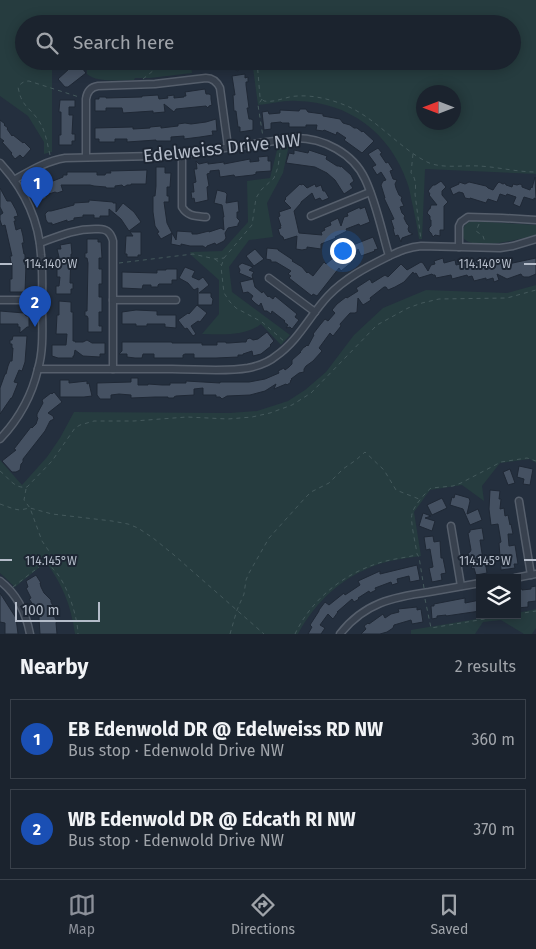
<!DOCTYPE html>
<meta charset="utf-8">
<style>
:root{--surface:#1b232e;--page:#282f3a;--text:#f1f3f6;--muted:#a0a4aa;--line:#39404a;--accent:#8c9099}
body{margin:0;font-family:"Fira Sans",sans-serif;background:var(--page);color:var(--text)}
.controls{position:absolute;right:15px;bottom:15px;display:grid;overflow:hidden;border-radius:0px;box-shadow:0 2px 12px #0003}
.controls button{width:45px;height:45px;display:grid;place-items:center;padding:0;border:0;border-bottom:1px solid var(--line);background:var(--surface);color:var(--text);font:25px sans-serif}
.compass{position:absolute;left:416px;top:85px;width:45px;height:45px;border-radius:50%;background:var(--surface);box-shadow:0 2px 12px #0003;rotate:270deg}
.scale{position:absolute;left:15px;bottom:12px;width:85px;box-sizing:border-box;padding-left:5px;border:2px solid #b4bcc9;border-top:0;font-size:14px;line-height:18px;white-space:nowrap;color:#b4bcc9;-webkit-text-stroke:4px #1d2633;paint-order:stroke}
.you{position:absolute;left:342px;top:250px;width:18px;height:18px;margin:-12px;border:4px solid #fff;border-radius:50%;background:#1a73e8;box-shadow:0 0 0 8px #1a73e833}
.badge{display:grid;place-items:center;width:32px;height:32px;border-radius:50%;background:var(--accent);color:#fff;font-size:16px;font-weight:700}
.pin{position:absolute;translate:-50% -41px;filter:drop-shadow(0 1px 2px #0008)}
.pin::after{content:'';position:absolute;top:26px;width:18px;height:15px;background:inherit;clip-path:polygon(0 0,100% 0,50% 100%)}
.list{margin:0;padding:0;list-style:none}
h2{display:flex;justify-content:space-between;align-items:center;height:65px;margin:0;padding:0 20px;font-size:21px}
h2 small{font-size:16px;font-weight:400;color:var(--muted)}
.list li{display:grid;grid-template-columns:32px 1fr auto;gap:15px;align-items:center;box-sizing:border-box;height:80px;margin:0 10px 10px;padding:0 10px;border:1px solid var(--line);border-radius:0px}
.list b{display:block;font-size:19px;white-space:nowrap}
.list p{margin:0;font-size:16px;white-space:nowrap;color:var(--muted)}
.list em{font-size:16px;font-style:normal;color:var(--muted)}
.icon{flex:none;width:28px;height:28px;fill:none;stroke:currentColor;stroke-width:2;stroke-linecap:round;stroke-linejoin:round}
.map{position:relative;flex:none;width:536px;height:634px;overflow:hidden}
.search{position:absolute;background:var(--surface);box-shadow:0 2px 12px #0003;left:15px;right:15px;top:15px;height:55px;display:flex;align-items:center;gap:12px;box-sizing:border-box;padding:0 18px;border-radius:28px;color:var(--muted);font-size:19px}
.sheet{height:245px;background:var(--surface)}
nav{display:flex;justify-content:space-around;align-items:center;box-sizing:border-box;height:70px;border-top:1px solid var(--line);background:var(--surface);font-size:14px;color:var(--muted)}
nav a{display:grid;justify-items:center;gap:2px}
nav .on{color:var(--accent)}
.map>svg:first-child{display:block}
.green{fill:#263c3f;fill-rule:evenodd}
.building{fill:#455162;stroke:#1f2835}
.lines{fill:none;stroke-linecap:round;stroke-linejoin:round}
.minor-casing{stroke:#565f6c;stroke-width:9}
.path{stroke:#44595c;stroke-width:1;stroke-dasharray:4 4;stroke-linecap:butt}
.minor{stroke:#38414e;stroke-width:6}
.ticks{fill:none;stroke:#b4bcc9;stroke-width:2}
.labels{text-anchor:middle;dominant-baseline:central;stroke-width:4;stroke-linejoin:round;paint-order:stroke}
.street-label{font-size:18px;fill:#b4bcc9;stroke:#1d2633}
.ticks-label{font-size:12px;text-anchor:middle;fill:#b4bcc9;stroke:#1d2633;stroke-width:4;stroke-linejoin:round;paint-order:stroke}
</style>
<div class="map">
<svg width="536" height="634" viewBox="0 0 536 634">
<rect width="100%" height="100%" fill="#242f3e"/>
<g class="green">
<path d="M 0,0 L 536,0 L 536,174 L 425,169 L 422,239 L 419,239 C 417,225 414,211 411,198 C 410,193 409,187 407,182 C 390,133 349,102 297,101 C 284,100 271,104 258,105 L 252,61 L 512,61 L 512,24 L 24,24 L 24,61 L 52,61 L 52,152 L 44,154 L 44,142 L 28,116 L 0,96 ZM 424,92 L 454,92 L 454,122 L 424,122 Z"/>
<path d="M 87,61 L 190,61 L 192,73 L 150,78 L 135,78 L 134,80 C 120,80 97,83 87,74 Z"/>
<path d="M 289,145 L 283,173 L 267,203 L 273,237 L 249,240 L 229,267 L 232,292 L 290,335 L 281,345 L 261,324 C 244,337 222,334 202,334 L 219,314 L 219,280 L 191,255 L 190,252 L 222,251 L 248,222 L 247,181 L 270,178 L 278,146 Z"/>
<path d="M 472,221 L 536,225 L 536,235 C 519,239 478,251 464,239 C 461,232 463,223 472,221 Z"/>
<path d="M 536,285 L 536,463 L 530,459 L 500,463 L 482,486 L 484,501 L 462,485 L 430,490 L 414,512 L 421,556 C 407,558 392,560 379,564 C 343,576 315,602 298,634 L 75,634 C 71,605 63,586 46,562 L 15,587 L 0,573 L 0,460 L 22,485 L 47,457 L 60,438 L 74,412 L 230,413 L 257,411 L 288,401 L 305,390 L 326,372 L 354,335 L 383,308 L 426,290 L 507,293 Z"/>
<path d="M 536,609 L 536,628 L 532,634 L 524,634 L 501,620 L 483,622 L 475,634 L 411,634 L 411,630 L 501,615 L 517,615 L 517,613 Z"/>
</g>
<g class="building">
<path d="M 69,61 L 71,61 L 73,64 L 75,62 L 76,64 L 81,61 L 85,67 L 82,68 L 86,73 L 68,87 L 65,87 L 58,79 L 69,69 L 66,64 Z"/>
<path d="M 219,61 L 243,61 L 238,71 Z"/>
<path d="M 245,74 L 245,78 L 248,77 L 248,82 L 246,82 L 246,85 L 249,108 L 247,108 L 249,119 L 251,119 L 253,120 L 253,130 L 240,132 L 240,127 L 238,127 L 236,111 L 234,111 L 233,95 L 235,95 L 232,76 Z"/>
<path d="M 205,89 L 206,94 L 209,94 L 211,95 L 211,99 L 212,105 L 209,106 L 208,108 L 206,106 L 176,109 L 174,112 L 164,104 L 165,112 L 153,113 L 153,111 L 123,113 L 122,108 L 106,108 L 106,111 L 95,111 L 95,99 L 99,99 L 99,97 L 106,97 L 106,98 L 142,97 L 142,96 L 158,95 L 159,99 L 168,98 L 167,96 L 174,95 L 174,98 L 184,97 L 184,96 L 186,96 L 185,92 Z"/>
<path d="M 60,100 L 75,100 L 75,107 L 69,107 L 69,115 L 73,115 L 72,134 L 75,134 L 75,141 L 72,141 L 72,145 L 59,145 L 59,135 L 61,135 L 61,112 L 59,112 L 59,110 Z"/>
<path d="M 300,109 L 306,109 L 308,112 L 323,114 L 323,116 L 340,119 L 343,123 L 350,125 L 354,128 L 357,128 L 362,132 L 363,131 L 374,141 L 362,153 L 344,140 L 346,138 L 337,132 L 336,135 L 324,130 L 323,131 L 316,130 L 317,125 L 306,125 L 306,127 L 289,127 L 289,123 L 282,123 L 281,122 L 271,123 L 271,129 L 264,130 L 262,112 L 268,111 L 269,114 L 280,113 L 280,110 L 299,111 Z"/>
<path d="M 216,119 L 217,131 L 212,131 L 213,135 L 200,137 L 184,139 L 184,136 L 171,137 L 171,141 L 156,141 L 156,140 L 127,142 L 127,139 L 115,139 L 115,142 L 99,142 L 99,139 L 95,139 L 95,128 L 133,127 L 133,129 L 150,128 L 150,127 L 161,126 L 161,128 L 178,126 L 178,124 L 185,123 L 191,124 L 206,122 Z"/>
<path d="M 0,120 L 5,124 L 4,125 L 8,128 L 7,129 L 12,136 L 13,135 L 23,143 L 24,142 L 31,149 L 23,158 L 20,155 L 15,159 L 11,154 L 12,153 L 2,142 L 4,141 L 0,138 Z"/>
<path d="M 378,148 L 382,153 L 380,154 L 386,163 L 388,162 L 393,170 L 390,171 L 393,179 L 397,180 L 395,184 L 396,188 L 399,195 L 402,197 L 401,200 L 404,206 L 400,207 L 402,213 L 405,216 L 404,218 L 407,224 L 409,226 L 408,229 L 409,232 L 413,234 L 402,238 L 401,242 L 398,235 L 395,236 L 393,229 L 394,229 L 391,220 L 394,219 L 384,198 L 385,198 L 381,185 L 383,181 L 386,180 L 381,172 L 377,175 L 372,167 L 376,165 L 368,154 Z"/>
<path d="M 294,150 L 308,153 L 309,150 L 327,156 L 326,159 L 337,166 L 339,166 L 341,167 L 341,166 L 351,175 L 354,181 L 350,184 L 353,188 L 344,194 L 335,180 L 327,173 L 315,167 L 286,163 L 289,153 L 294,154 Z"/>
<path d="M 268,156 L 268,161 L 271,161 L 271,171 L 256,172 L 256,174 L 253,175 L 235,177 L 234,175 L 220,177 L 219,170 L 210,171 L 210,173 L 207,174 L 209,186 L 207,187 L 208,200 L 195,203 L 194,198 L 192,199 L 191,192 L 194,192 L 193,183 L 196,182 L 194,169 L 197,169 L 196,161 L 199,164 L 208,162 L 208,164 L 224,162 L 224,164 L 250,159 L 250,162 L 259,161 L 258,157 Z"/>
<path d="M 156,167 L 165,167 L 165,173 L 171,173 L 170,187 L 167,187 L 167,196 L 169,196 L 169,202 L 164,202 L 167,223 L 172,233 L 161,239 L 157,233 L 159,232 L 155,226 L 153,212 L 153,196 L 155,196 L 156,186 Z"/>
<path d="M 147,170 L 146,184 L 131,184 L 131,185 L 127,185 L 124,187 L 122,185 L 115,186 L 115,188 L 106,188 L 106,187 L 94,186 L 90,185 L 61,185 L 63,191 L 57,193 L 55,192 L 49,194 L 49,195 L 46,196 L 46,198 L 40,201 L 35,190 L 39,187 L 37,184 L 45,179 L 51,177 L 53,181 L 63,177 L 63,175 L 67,175 L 67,172 L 97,172 L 97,175 L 105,175 L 106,173 L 111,173 L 110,171 Z"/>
<path d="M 535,177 L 536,199 L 534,198 L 534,200 L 524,197 L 520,207 L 513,204 L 516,197 L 507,194 L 506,196 L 500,194 L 497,202 L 488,199 L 486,203 L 470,198 L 470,199 L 465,198 L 463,193 L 459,192 L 453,195 L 450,188 L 459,184 L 459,182 L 465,184 L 469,182 L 486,186 L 488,188 L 493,190 L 497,184 L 499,182 L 503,184 L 505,183 L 506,185 L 512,187 L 513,184 L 517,185 L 520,184 L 522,185 L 522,187 L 530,190 L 531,187 L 532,188 Z"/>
<path d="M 441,181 L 446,187 L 442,191 L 442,195 L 448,202 L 444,206 L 444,230 L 440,230 L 440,236 L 435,235 L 433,237 L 431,233 L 429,231 L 429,228 L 431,226 L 431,220 L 430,220 L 430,216 L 427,213 L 429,209 L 430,209 L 431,205 L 437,205 L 429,195 L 430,194 L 428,191 L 433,185 L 435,185 Z"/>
<path d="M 300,184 L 301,185 L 303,184 L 307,188 L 315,184 L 316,187 L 321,185 L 323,191 L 325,191 L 329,198 L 322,201 L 320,198 L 315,200 L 312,193 L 301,202 L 301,203 L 294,211 L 299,233 L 322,235 L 321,232 L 325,230 L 324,228 L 331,225 L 330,222 L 338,218 L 341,226 L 344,217 L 348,216 L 347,213 L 360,207 L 360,209 L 365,207 L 370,222 L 360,226 L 359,224 L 346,229 L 347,231 L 335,237 L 336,238 L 321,244 L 321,249 L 307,247 L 307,249 L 302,250 L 296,249 L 297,236 L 284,240 L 283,237 L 280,235 L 278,229 L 281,228 L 280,226 L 281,226 L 278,217 L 280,216 L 279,212 L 291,208 L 284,201 L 286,199 L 285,198 Z"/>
<path d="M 0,188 L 7,201 L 11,201 L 16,210 L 18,216 L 14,217 L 16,221 L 14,221 L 16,230 L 21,228 L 23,236 L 24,243 L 22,243 L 24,254 L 25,254 L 25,265 L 26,265 L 25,292 L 10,292 L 10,279 L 12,279 L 12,263 L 11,263 L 10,256 L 12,256 L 5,225 L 2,226 L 0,220 L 0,215 L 3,213 L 0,207 Z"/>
<path d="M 217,190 L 225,192 L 227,194 L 226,203 L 238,201 L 239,212 L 237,212 L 237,218 L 240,221 L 238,224 L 238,226 L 228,228 L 225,233 L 226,238 L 224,241 L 216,245 L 215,243 L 207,246 L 206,248 L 203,246 L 190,246 L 181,244 L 181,246 L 171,244 L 172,233 L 176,240 L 177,231 L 192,232 L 192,234 L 197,234 L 209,231 L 209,232 L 221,228 L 224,230 L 223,217 L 224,217 L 222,205 L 214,203 Z"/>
<path d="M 89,200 L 113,202 L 113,203 L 116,203 L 116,212 L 123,203 L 134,212 L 141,222 L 129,231 L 121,219 L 109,209 L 109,216 L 100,216 L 100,218 L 94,218 L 94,215 L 83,215 L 83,217 L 74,218 L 74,220 L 67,222 L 67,220 L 52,225 L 52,223 L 48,223 L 46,220 L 45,214 L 48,211 L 51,211 L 74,205 L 74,203 L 89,202 Z"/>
<path d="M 130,232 L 141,232 L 141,255 L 138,255 L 138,257 L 127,257 L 127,254 L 125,254 L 126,236 L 133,236 Z"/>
<path d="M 373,237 L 378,249 L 374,250 L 375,251 L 361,256 L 358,249 L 354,258 L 351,260 L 352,262 L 341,271 L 339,268 L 317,296 L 313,294 L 312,296 L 289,278 L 291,276 L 288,274 L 291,271 L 276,262 L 271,262 L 271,260 L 266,259 L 267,248 L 278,249 L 278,250 L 293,260 L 292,261 L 302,267 L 307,273 L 308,272 L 313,276 L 324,262 L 326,264 L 339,253 L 348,247 Z"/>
<path d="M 87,239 L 98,239 L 98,242 L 101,242 L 102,258 L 99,258 L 99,269 L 102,269 L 102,284 L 99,284 L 99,297 L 102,297 L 102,312 L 99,312 L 99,326 L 102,326 L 102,332 L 88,332 L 88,318 L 87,316 L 85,316 L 85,311 L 87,311 L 88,263 L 87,258 L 85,258 L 85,253 L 87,253 Z"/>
<path d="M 71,243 L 72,254 L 71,254 L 70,283 L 73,283 L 73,289 L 71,289 L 71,294 L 56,294 L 56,286 L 59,286 L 60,277 L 57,277 L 57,257 L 59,257 L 57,249 L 61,249 L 60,245 Z"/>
<path d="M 255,249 L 264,259 L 254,266 L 246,256 Z"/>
<path d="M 443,258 L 444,263 L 455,260 L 456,265 L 478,260 L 480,266 L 496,261 L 497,264 L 507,261 L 508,264 L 536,258 L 536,274 L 529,277 L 524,277 L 522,276 L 521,274 L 507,279 L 497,274 L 499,280 L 494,282 L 493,278 L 486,280 L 486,278 L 474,281 L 472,276 L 468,277 L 467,275 L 452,279 L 451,275 L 436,278 L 435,275 L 433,275 L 432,274 L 419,278 L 416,273 L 414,274 L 413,272 L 404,282 L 395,287 L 388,290 L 386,287 L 384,287 L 370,298 L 371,300 L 363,305 L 358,298 L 357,312 L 355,313 L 350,313 L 340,324 L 341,326 L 333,336 L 330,333 L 319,348 L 322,351 L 313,361 L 306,366 L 304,369 L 304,372 L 299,373 L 291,379 L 292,380 L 290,381 L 291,382 L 287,385 L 286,384 L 274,389 L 276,384 L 265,391 L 250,395 L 227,396 L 222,399 L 220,397 L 216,397 L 216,395 L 203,395 L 203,388 L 194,389 L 194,395 L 176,396 L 174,397 L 174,398 L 168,398 L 168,397 L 155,397 L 131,398 L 131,395 L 119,394 L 111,395 L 111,399 L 100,399 L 97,395 L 97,383 L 131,382 L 131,378 L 138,378 L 138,385 L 148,385 L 148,384 L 162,385 L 170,385 L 170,383 L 186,383 L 186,381 L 220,383 L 220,382 L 249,382 L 265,379 L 279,373 L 278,371 L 284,368 L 285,370 L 289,367 L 292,364 L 292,360 L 301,352 L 300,352 L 304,347 L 305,347 L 307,345 L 308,346 L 314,335 L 313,334 L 320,325 L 325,319 L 328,321 L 335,313 L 332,310 L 337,304 L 346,297 L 347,298 L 358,291 L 356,288 L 370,279 L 372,283 L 385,275 L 388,277 L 401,264 L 407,270 L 421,262 L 423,263 L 428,271 L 431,265 L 435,264 L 434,261 Z"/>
<path d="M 242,263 L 253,267 L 249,270 L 254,272 L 252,275 L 253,279 L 239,273 L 240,270 L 238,266 Z"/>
<path d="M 185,267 L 195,271 L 192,277 L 199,280 L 203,277 L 209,285 L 199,293 L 211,293 L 211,297 L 213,299 L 212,305 L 198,305 L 198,288 L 194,290 L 188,283 L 179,278 Z"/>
<path d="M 166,269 L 177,269 L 177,280 L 172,280 L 172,284 L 159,284 L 158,285 L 158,287 L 151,287 L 151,285 L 143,285 L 142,289 L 122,288 L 122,272 L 157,273 L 157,270 L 166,270 Z"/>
<path d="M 253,279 L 255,287 L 262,293 L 263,291 L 268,297 L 269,296 L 273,299 L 275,296 L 297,314 L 295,317 L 299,320 L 292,329 L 290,327 L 286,328 L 288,325 L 284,322 L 285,321 L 272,311 L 271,314 L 267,311 L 264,311 L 261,303 L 259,306 L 255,303 L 251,299 L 253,296 L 248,292 L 243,293 L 240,282 Z"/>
<path d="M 59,301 L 71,302 L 71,312 L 73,312 L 73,341 L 75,341 L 75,342 L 83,342 L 87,340 L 92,343 L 105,343 L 105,354 L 100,354 L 100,357 L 83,356 L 75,350 L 74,356 L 73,356 L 73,358 L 58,358 L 52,356 L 52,345 L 66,345 L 67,334 L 56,334 L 57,315 L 59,315 Z"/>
<path d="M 197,305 L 207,313 L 200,322 L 198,321 L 191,326 L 196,334 L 193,336 L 187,328 L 185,329 L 178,320 L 188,313 L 189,314 Z"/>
<path d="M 136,310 L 157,311 L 157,315 L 176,315 L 176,328 L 165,327 L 165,324 L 147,324 L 147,326 L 136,326 L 136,324 L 122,324 L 122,312 Z"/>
<path d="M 0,311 L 24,313 L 26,316 L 29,316 L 29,327 L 27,327 L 20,333 L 20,327 L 18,327 L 18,324 L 0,324 Z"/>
<path d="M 267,332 L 274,341 L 270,345 L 271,346 L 261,354 L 253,356 L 252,351 L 243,354 L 243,355 L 238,355 L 238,357 L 216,358 L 194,358 L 194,354 L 185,354 L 183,355 L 183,358 L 154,358 L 154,354 L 143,354 L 142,358 L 135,358 L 127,357 L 127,354 L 119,354 L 122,351 L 122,342 L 172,342 L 172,343 L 202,343 L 202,345 L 217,345 L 217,342 L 226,342 L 226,343 L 229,343 L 242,342 L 246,342 L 247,339 L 250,338 L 253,340 L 258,339 Z"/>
<path d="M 13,336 L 27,336 L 25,362 L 22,371 L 19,370 L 14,382 L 18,383 L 12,398 L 11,398 L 0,414 L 0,388 L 5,374 L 6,374 L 8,366 L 10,361 L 12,361 L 13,348 L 12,348 L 12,344 L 10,344 L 10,340 L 12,340 Z"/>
<path d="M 60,380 L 69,380 L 69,383 L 87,381 L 87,384 L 89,383 L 92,396 L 84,397 L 60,397 Z"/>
<path d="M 54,392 L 62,402 L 48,413 L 53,416 L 54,419 L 50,421 L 45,431 L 23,459 L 23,462 L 21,464 L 20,470 L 16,472 L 12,472 L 2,461 L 16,450 L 14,449 L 31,427 L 32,428 L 36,424 L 38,418 L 37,417 L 37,414 L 43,403 L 42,400 L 51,393 L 52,394 Z"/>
<path d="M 519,466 L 533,469 L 530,485 L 523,484 L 524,479 L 517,477 Z"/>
<path d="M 510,469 L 515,483 L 508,485 L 503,472 Z"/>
<path d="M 490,490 L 500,491 L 499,499 L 501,499 L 500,509 L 504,508 L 505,516 L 508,515 L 510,525 L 511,524 L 513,534 L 508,534 L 509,546 L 515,545 L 518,564 L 514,564 L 515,568 L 501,570 L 499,543 L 501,542 L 498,524 L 491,525 L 489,509 Z"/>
<path d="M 455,494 L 469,498 L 470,501 L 467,514 L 478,509 L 482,520 L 470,525 L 463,509 L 450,505 L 452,497 L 454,498 Z"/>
<path d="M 442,498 L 447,508 L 432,515 L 427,505 Z"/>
<path d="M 423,513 L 431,516 L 425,518 L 435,521 L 432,531 L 419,526 Z"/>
<path d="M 482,528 L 484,540 L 480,540 L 483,560 L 485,560 L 487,573 L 476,575 L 474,568 L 472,569 L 470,559 L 469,559 L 468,553 L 470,552 L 471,550 L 468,533 L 470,532 L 470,530 Z"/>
<path d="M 433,536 L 434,542 L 440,541 L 441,558 L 443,558 L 446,573 L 441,574 L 442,580 L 432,582 L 429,568 L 433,567 L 430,549 L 426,550 L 424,537 Z"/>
<path d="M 417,565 L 420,580 L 410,582 L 409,576 L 397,579 L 398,583 L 392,585 L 391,582 L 375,588 L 376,590 L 370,593 L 369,591 L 358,598 L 359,599 L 354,602 L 352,599 L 337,612 L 338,612 L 333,619 L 328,614 L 320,625 L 325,628 L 321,634 L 308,634 L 312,627 L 310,625 L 319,611 L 319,610 L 325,602 L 329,605 L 344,593 L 345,595 L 360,585 L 358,581 L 380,571 L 380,574 Z"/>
<path d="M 36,575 L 41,583 L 40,583 L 41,587 L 44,593 L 51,600 L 51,602 L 53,606 L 55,618 L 57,621 L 56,623 L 57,634 L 40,634 L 39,619 L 39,617 L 42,616 L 40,605 L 35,607 L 29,599 L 31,598 L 26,588 L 28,587 L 26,581 Z"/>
<path d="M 536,586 L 536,601 L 528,602 L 528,607 L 517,608 L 517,589 L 522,589 L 522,590 L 531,589 L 531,587 Z"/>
<path d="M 0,593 L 16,618 L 18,634 L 5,634 L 5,623 L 0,622 Z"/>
<path d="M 465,598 L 465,603 L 480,600 L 480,611 L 446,616 L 446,615 L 437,616 L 437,618 L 432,619 L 431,606 L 434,606 L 434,604 Z"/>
<path d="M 417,607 L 417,610 L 421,609 L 423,622 L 412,624 L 411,620 L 394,625 L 393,628 L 387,632 L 380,634 L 361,634 L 366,629 L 364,626 L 368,623 L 369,624 L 383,614 L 385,618 L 391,614 L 399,612 L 398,609 Z"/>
</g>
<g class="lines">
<defs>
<g id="minor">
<path d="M 182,154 L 182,207 C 188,217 196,216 206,217"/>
<path d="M 86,157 L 86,99 C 87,92 91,87 98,86 L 155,84 L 206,78 C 213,78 217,82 220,88 L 228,147"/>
<path d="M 0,163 C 24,189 39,221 41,255 C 43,272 42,288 42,305 C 42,326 44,349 38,369 C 32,395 18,420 0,439"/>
<path d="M 14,180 C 30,171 46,161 65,158 L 155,156 L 182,154 L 296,138 C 323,138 353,153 365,179 C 376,202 382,232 389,256 C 367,267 345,278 328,296 C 310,315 299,340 276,356 C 269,362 258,366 248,368 C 225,372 196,369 172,369 C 128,369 83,369 38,369"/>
<path d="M 311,216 L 370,192"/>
<path d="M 40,243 C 59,236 74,229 95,229 C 99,229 103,228 107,231 C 110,233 112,237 113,241 L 113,369"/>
<path d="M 459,247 L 459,226 L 461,222 L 468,217 L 502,218 L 536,220"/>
<path d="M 389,256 C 400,251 409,247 421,246 L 500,248 L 513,246 L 536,239"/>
<path d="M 269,278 L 315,312"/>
<path d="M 0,300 L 42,300"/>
<path d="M 113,300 L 176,300"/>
<path d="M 519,501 L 531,575"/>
<path d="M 451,526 L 461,586"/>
<path d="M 515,578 L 536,574"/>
<path d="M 0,581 C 17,594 26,613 30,634"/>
<path d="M 340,634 C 364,603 393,597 429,592 C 446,589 463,586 480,583"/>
</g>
</defs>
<use href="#minor" class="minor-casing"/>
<g class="path">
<path d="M 257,61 L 260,97 L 264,101 C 276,103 286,96 298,96 C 312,95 329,99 342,104 C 375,116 396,146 427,162 C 441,169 464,165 479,166 C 498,167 517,172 536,172"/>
<path d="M 143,79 L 165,61"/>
<path d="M 262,99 L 258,105 L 263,137"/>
<path d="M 281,145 L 278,167 L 274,178 L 261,190 L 256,198 L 252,225 L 224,258 L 221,267 L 224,293 L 230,302 L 236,308 L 262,322 L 285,342"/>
<path d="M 413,154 L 411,173 C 416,178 416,186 415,194 L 421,240"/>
<path d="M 50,155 C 47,143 46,132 39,121 C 29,106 22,108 18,87 C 21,83 24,81 29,81 L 79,97"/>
<path d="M 479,224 L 476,231 L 483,236 L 485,242"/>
<path d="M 215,259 L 220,263 L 221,265"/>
<path d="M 119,263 L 193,254 L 215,259 L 224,258"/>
<path d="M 0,471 C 9,478 14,489 27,487 L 52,461 L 75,428 L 80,425 L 94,421 L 134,421 L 187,417 L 228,419 L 252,417 L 270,413 L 292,405 L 311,393 L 377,325 L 408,308 L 422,303 L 439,299 L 507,298 L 536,290"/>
<path d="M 26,489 L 24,500 L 30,508 L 42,541 L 51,554 L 53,567"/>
<path d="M 0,504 L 14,509 L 20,510 L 30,508 L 52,514 L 112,521 L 128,524 L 138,528 L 153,538 L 174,555 L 264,634"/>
<path d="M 13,587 L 44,563 C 63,568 78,616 78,634"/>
<path d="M 424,588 L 419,557 L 417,554 C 416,545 410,522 412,514 C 413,507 425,493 431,488 L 453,486 L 461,483 L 501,462 L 527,458 L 536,461"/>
<path d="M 425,599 L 431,628 L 509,615"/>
<path d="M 517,614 L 536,611"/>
<path d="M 230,634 L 237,610 L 244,594 L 246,580 L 249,573 L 269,538 L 305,498 L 311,492 L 329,483 L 343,469 L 356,460 L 365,452 L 384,470 L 396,490 L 419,499"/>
<path d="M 295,634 C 311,600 343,574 379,563 C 391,559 404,558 416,555"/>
</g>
<use href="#minor" class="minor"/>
</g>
<path class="ticks" d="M 0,264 L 12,264M 524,264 L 536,264M 0,560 L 12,560M 524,560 L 536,560"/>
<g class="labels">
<g class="street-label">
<text transform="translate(222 148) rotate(-6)">Edelweiss Drive NW</text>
</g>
</g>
<g class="ticks-label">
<text x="485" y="268">114.140°W</text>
<text x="51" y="268">114.140°W</text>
<text x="485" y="565">114.145°W</text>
<text x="51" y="565">114.145°W</text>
</g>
</svg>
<div class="controls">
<button><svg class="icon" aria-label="layers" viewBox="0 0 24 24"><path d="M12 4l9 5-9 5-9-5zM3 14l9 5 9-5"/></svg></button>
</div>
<svg class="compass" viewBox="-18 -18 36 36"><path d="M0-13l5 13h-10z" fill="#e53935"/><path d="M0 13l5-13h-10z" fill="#a0a4aa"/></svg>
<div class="scale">100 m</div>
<div class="you"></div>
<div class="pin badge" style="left:37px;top:208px;background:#1a4fb4">1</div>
<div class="pin badge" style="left:35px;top:327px;background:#1a4fb4">2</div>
<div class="search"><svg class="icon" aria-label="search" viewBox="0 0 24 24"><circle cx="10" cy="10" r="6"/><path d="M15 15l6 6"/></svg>Search here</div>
</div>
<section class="sheet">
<h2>Nearby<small>2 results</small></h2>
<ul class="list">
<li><span class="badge" style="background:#1a4fb4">1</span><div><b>EB Edenwold DR @ Edelweiss RD NW</b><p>Bus stop · Edenwold Drive NW</p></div><em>360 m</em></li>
<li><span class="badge" style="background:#1a4fb4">2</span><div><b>WB Edenwold DR @ Edcath RI NW</b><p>Bus stop · Edenwold Drive NW</p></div><em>370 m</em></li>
</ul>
</section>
<nav>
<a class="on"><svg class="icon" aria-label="map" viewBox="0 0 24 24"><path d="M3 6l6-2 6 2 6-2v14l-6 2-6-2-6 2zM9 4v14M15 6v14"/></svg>Map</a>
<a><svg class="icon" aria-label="directions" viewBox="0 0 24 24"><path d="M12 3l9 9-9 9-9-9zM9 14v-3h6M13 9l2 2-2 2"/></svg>Directions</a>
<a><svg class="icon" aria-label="saved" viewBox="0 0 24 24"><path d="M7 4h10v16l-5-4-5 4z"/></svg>Saved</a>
</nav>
